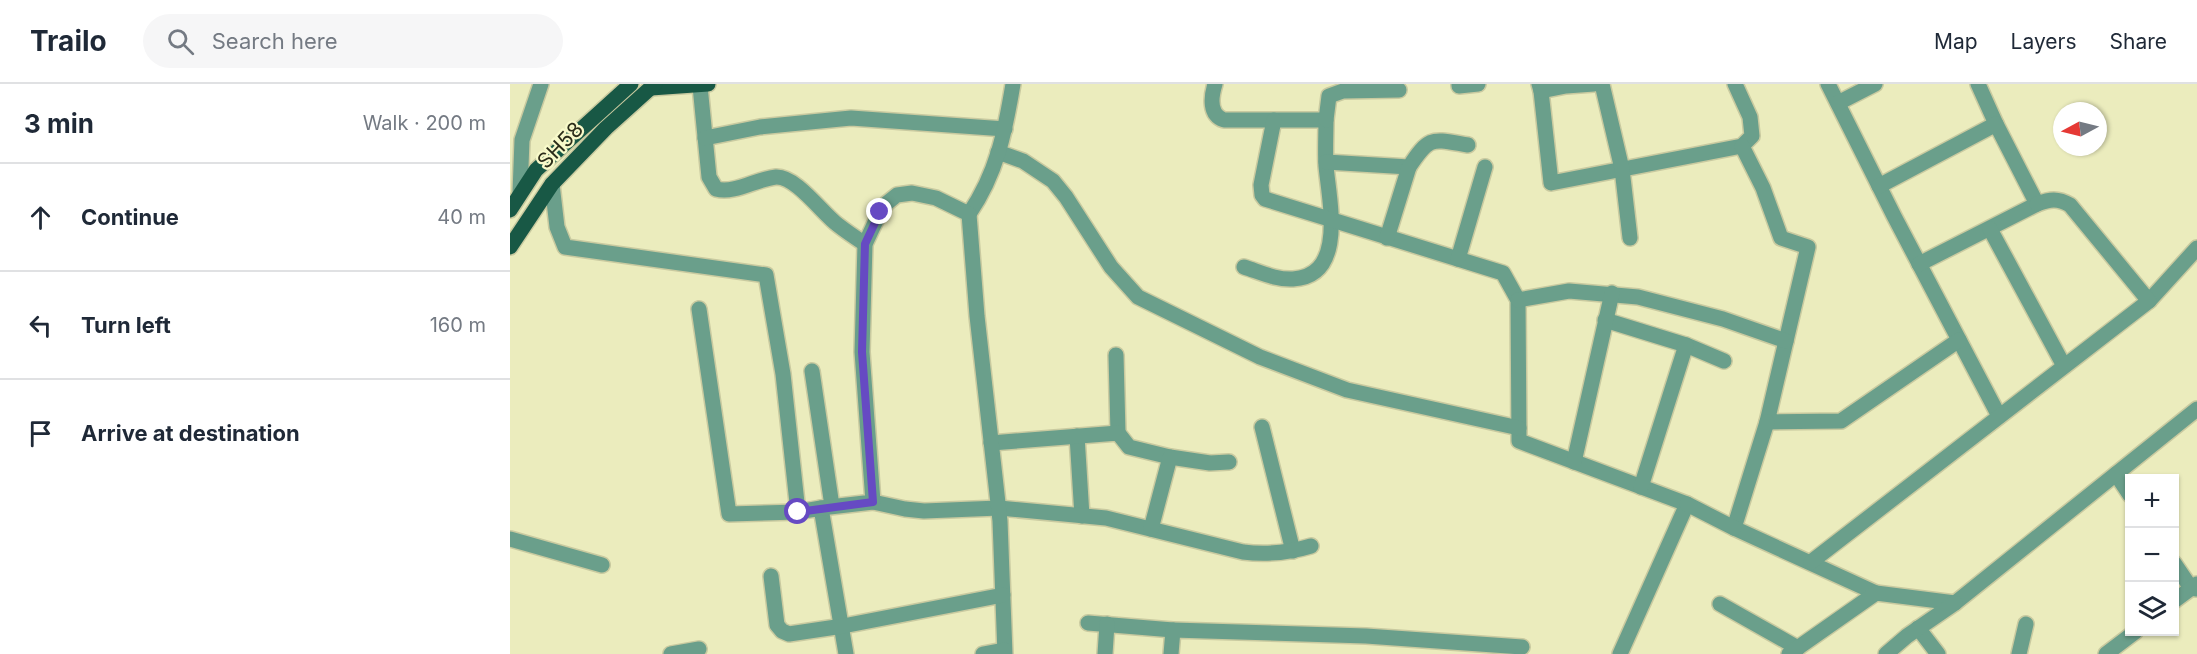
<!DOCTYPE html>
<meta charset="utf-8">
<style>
:root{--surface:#fff;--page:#f6f6f7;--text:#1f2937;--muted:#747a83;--line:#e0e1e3}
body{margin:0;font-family:Inter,sans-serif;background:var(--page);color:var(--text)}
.controls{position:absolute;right:18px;bottom:18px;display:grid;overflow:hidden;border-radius:0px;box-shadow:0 2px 4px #0004}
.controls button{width:54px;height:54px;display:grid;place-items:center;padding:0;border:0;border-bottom:2px solid var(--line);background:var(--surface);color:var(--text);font:30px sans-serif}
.compass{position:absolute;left:1543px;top:18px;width:54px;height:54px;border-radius:50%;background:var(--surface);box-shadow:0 2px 4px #0004;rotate:263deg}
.stop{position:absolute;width:18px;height:18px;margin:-14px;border:4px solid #664ac3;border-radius:50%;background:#fff}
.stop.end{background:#664ac3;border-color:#fff;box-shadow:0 2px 6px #0008}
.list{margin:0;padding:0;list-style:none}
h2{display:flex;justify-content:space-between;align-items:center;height:78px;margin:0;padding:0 24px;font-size:26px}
h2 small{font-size:20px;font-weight:400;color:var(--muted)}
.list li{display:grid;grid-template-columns:39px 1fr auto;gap:18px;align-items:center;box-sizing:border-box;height:108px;padding:0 24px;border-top:2px solid var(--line)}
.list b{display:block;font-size:22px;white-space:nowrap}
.list em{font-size:20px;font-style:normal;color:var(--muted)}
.icon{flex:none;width:33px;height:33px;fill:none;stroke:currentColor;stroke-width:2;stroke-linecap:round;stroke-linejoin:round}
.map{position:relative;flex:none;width:1687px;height:570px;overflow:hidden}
header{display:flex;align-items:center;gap:36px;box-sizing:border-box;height:84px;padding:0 30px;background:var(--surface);border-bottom:2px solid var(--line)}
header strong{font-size:28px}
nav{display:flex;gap:33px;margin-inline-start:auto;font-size:21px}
.search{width:420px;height:54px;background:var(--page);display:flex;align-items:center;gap:15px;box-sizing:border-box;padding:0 21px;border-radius:33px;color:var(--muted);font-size:22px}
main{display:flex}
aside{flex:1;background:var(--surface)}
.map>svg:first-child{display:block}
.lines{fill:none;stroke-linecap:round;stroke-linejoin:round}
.minor-casing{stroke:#c9caa0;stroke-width:18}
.major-casing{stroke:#c9caa0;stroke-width:18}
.minor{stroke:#6a9f8b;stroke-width:15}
.major{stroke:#185845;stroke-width:15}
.route{stroke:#664ac3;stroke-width:8}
.labels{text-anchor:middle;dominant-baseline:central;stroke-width:4.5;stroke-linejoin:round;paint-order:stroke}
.street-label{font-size:21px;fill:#2c2d1a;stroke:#f8faca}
</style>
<header>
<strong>Trailo</strong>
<div class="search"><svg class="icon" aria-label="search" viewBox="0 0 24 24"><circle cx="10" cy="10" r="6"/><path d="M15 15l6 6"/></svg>Search here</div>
<nav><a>Map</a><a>Layers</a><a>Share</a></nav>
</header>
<main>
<aside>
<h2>3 min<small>Walk · 200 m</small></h2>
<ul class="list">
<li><svg class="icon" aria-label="ahead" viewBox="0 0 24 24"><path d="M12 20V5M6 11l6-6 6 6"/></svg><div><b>Continue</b></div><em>40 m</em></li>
<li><svg class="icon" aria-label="left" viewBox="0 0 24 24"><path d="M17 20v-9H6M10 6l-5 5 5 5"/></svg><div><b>Turn left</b></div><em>160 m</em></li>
<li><svg class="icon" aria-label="arrive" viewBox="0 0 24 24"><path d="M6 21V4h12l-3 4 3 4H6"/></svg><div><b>Arrive at destination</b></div></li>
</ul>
</aside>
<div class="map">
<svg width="1687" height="570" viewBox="0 0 1687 570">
<rect width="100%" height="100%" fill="#ebecbd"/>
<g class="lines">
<defs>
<g id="minor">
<path d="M 705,0 C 701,13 699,31 714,36 L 816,36 C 816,51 815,67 816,82 C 819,116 837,192 783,195 C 766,196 750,188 734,183"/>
<path d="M 949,0 L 949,2 L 968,0"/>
<path d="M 1029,0 L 1031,7 L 1041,99 L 1232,62 L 1242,52 L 1240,33 L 1225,0"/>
<path d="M 1092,0 L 1112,85 L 1120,154"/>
<path d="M 1318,0 L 1384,132 L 1489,332"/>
<path d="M 1468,0 L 1486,40"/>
<path d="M 190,2 L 199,93 L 206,105 C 225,110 246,95 266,93 C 286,92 312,129 328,141 C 337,148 346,154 355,160"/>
<path d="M 1031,7 L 1056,2 L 1084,0"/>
<path d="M 1328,19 L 1365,0"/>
<path d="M 764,36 L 751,101 L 752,111 L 755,115 L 993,189 L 1008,216 L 1009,357 L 1177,420 L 1110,570"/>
<path d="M 816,36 L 819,12 L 833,7 L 889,6"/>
<path d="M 195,54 L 250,43 L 341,34 L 495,45"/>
<path d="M 1232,62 L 1253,104 L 1271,154 L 1298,163 L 1257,338 L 1331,337 L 1449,256"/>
<path d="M 488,68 L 513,77 L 543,97 L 556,113 L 601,183 L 628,213 L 750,273 L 837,306 L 1009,344"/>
<path d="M 816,78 L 899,83 C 920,51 922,55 958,61"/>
<path d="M 42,100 L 47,143 L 55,163 L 256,191 L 273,290 L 288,428 L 311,424 L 336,570"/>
<path d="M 1369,102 L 1486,40 L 1527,120 L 1409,180"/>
<path d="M 10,109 L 12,56 L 31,0"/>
<path d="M 459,130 C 487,89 495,48 503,0"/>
<path d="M 1480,145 L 1554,282"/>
<path d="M 877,154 L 899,83"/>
<path d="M 948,175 L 975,83"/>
<path d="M 1008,216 L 1059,207 L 1128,213 L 1213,235 L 1276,257"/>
<path d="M 1639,217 L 1687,164"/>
<path d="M 189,225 L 219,430 L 288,428"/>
<path d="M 1095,236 L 1176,261 L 1214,277"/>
<path d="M 606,271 L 608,349"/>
<path d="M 302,287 L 322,422"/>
<path d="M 1257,338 L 1224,444 L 1366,509"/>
<path d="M 752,343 L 783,467"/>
<path d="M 567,352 L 572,432"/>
<path d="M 481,359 L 608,349 L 619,363 L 660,373"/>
<path d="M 1064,378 L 1102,209"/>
<path d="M 1606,390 L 1620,411"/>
<path d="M 1131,403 L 1176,261"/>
<path d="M 363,418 L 395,425 L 414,427 L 489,424 L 596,434 L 733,468 C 757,471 778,469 801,462"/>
<path d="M 1177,420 L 1224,444"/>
<path d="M 311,424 L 363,418 L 352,268 L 355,160 L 370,128 L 377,119 L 387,111 L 402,109 L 426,114 L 459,130 L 467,232 L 490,437 L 495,570"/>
<path d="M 641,445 L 660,373 L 700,379 L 719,378"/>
<path d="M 0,455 L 92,481"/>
<path d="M 1301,478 L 1639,217 L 1560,121 C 1548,114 1540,115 1527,120"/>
<path d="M 1664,479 L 1681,504 L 1687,505"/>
<path d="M 261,492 L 267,541 L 272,547 L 279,550 L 333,542 L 493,511"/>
<path d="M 1664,517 L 1687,500"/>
<path d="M 1210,520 L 1288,564"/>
<path d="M 578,539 L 663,546"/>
<path d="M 1408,544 L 1428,570"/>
<path d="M 161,570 L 189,565"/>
<path d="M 473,570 L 494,566"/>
<path d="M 595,570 L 597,540"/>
<path d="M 661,570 L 663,546 L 856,552 L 1012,563"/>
<path d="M 1279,570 L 1366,509 L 1445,519 L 1687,325"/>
<path d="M 1376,570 L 1397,552 L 1445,519"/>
<path d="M 1509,570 L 1516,540"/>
<path d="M 1596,570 L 1625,548"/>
</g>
<g id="major">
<path d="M 141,4 L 198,0"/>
<path d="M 0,126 L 26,86 L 121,0"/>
<path d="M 0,163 L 42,100 L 96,44 L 145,0"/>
</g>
</defs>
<use href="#minor" class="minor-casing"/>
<use href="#major" class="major-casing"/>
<use href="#minor" class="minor"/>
<use href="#major" class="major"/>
</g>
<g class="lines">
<path class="route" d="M 288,428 L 363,418 L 352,268 L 355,160 L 370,128"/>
</g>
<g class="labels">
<g class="street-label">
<text transform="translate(50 61) rotate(-46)">SH58</text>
</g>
</g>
</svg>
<div class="controls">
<button>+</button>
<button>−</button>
<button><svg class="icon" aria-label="layers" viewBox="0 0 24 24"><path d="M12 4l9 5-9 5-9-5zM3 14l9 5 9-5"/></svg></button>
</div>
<svg class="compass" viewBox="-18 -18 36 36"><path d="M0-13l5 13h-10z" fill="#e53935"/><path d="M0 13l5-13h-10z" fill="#747a83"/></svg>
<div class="stop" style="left:288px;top:428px"></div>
<div class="stop end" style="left:370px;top:128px"></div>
</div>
</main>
